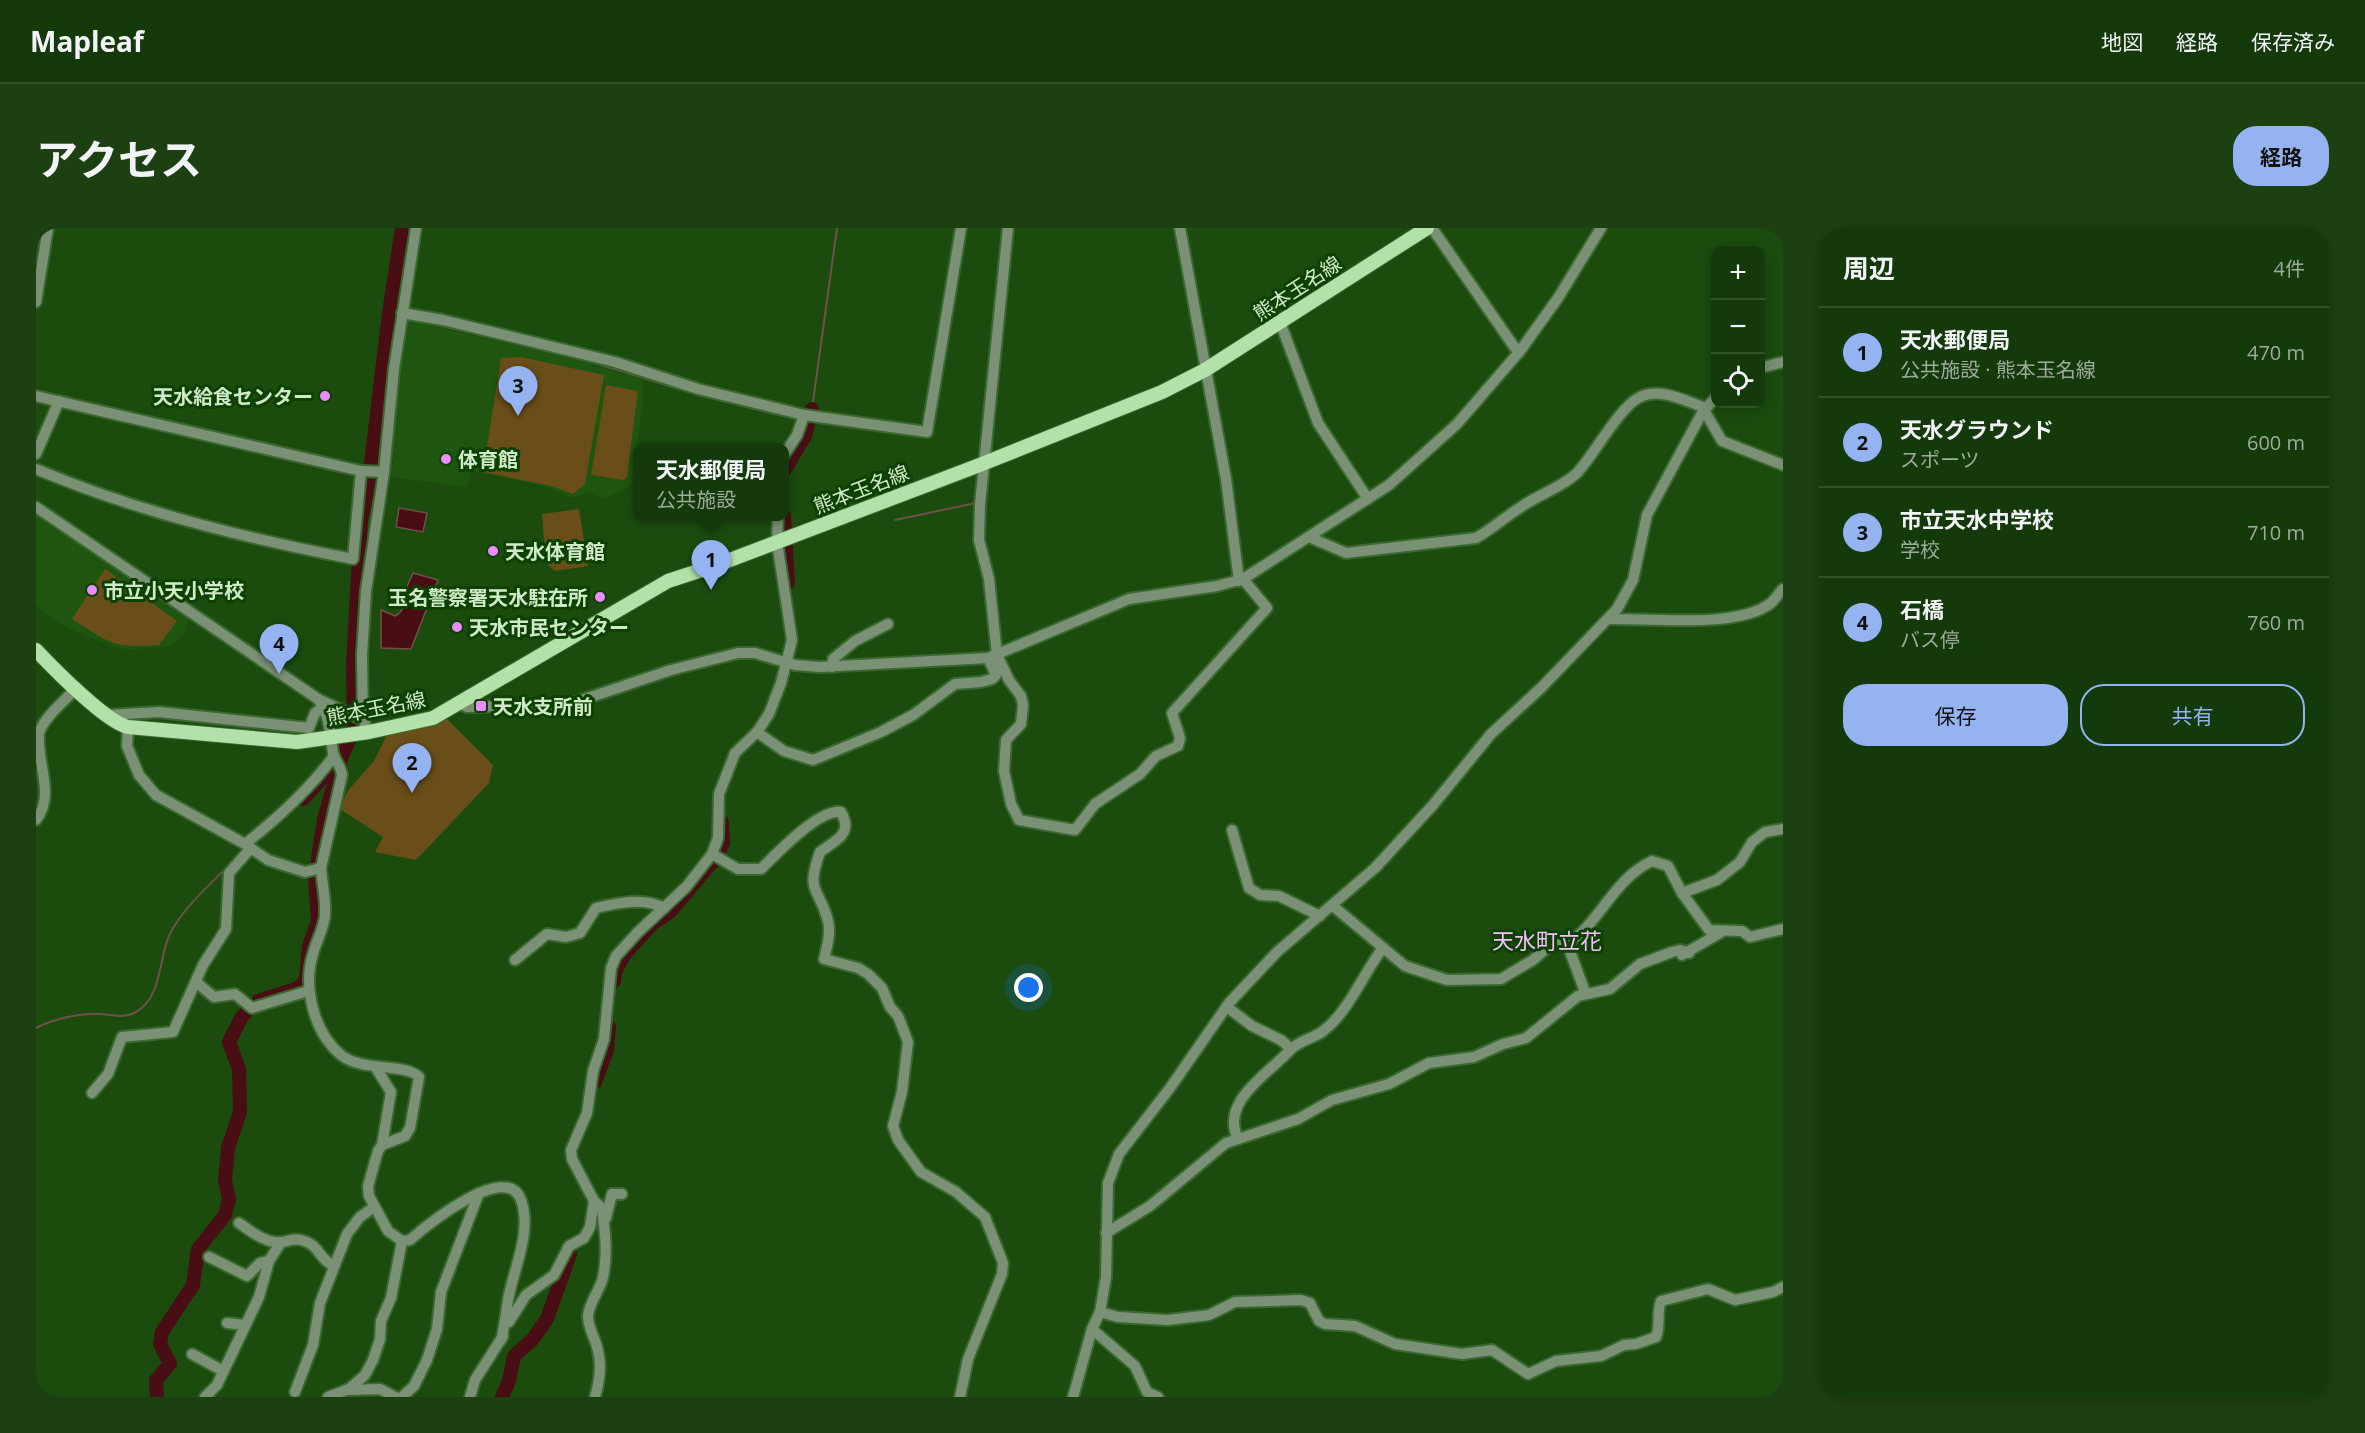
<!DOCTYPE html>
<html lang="ja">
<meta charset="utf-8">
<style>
:root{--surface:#14390a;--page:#1d4013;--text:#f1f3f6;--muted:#9dac9c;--line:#33532b;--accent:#95b2f1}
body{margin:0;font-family:"Open Sans","Noto Sans JP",sans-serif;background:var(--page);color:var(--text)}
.controls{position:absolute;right:18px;top:18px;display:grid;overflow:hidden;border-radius:12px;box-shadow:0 3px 15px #0003}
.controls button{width:54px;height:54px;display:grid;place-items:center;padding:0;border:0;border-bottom:2px solid var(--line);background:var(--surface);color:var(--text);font:30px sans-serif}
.you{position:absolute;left:993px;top:760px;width:21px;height:21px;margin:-15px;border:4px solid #fff;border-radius:50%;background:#1a73e8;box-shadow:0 0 0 9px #1a73e833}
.badge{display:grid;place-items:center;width:39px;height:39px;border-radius:50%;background:var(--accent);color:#111;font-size:20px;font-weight:700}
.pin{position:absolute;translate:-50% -50px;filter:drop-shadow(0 2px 3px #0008)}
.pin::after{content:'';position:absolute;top:32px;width:21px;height:18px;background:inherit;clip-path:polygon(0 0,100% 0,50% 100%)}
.popup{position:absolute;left:597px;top:215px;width:156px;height:78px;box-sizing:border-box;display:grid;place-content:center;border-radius:12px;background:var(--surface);filter:drop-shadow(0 2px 4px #0005);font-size:20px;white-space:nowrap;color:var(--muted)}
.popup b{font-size:22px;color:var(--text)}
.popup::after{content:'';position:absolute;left:50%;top:100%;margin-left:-12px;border:12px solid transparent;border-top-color:var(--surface)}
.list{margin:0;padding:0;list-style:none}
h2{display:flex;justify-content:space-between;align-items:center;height:78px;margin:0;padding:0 24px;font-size:26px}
h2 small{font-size:20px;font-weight:400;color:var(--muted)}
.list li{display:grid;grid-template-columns:39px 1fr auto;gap:18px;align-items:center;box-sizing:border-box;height:90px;padding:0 24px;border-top:2px solid var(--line)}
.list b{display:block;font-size:22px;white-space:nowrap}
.list p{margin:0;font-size:20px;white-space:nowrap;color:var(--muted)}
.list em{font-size:20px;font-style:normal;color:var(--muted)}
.actions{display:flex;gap:12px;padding:18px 24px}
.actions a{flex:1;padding:14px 0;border:2px solid var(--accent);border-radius:24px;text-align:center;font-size:21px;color:var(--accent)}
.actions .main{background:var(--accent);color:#111}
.icon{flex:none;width:33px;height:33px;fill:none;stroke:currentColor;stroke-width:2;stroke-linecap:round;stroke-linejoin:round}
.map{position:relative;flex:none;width:1747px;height:1169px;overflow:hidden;border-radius:24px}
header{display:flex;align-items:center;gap:36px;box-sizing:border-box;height:84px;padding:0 30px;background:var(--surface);border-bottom:2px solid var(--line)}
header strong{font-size:28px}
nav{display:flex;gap:33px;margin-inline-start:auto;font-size:21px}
.intro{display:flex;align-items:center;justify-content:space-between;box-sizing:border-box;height:144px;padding:0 36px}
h1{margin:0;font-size:42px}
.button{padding:15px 27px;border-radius:24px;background:var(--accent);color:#111;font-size:21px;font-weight:700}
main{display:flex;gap:36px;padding:0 36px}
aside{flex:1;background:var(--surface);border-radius:24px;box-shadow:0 3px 15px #0003}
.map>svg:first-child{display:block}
.built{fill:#1e5610}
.green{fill:#6a4e19}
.water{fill:#480e14;stroke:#70504a;stroke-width:1.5}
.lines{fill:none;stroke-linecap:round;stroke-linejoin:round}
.stream{stroke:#70504a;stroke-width:2}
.river{stroke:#480e14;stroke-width:14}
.minor-casing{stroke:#3b6830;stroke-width:14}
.major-casing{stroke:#3b6830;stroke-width:16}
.minor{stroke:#7a9176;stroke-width:10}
.major{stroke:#b3e1a9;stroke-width:14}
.poi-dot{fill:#e98dfe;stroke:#0e4101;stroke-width:2}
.labels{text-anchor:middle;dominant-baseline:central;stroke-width:6;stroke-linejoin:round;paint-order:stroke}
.street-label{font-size:20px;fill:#cfeac9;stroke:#0e4101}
.poi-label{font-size:20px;font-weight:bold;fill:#cfeac9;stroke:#0e4101;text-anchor:start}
.quarter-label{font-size:22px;fill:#f2bffd;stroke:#0e4101}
</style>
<header>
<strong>Mapleaf</strong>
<nav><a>地図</a><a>経路</a><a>保存済み</a></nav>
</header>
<div class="intro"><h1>アクセス</h1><a class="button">経路</a></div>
<main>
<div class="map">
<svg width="1747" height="1169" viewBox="0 0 1747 1169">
<rect width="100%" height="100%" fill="#1b4c0e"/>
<g class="built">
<path d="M 371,92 L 537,131 L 605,151 L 608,161 L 606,181 L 595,257 L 569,271 L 553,264 L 537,270 L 503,257 L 436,243 L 431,259 L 356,249 L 358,196 Z"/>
<path d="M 0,282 L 153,391 L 148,405 L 135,418 L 92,422 L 76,418 L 26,397 L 10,386 L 0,377 Z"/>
</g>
<g class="green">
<path d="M 485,129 L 568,147 L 549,256 L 537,266 L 515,258 L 447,244 L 465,130 Z"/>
<path d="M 570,157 L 602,163 L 591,249 L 587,252 L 555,247 Z"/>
<path d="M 543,281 L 552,338 L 519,343 L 510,335 L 506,286 Z"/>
<path d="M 69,341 L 141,393 L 123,417 C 75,420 76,416 36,391 Z"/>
<path d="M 411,491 L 457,537 L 453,555 L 380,632 L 339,624 L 347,609 L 302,580 L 314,560 L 338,533 L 352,505 Z"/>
</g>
<g class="water">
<path d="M 363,280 L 391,285 L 387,304 L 360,299 Z"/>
<path d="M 377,345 L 402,352 L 375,421 L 345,420 L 345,382 L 359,388 C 372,380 365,375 369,363 C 371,357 375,351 377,345 Z"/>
</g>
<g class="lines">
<g class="stream">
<path d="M 353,85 L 359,87"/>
<path d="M 397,96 L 453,109"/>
<path d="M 552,133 L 650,163"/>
<path d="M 667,167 L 731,184"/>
<path d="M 776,181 L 801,0"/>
<path d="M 947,198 L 954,130"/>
<path d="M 248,231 L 321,248"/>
<path d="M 327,250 L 333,251"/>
<path d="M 859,292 L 940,275"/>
<path d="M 0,800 C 17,791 43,785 62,786 C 75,786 86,791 98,785 C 126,771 122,734 133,708 C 146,680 174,657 195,635"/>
</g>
<g class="river">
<path d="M 748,243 L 769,208 L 776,181"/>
<path d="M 748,288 L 752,355"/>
<path d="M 267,571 L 303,532"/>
<path d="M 578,753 L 579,744 L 588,727 L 617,695 L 634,684 L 679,631 L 687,615 L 686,594"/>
<path d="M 222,773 L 260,761 L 266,757 L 270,750 L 273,718 L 282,693 L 279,650 L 288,591 L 306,528 L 318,502 L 317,435 L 325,293 L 332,260 L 353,85 L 366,0"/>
<path d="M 559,854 L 571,822 L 573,799"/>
<path d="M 121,1169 L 120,1152 L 134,1136 L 124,1116 L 126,1104 L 157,1057 L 162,1021 L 189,987 L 193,971 L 189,952 L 192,920 L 204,884 L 203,841 L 193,814 L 205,790 L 214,780"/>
<path d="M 466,1169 L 473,1153 L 478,1128 L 496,1112 L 511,1091 L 534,1026"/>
</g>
<defs>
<g id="minor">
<path d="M 972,0 L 944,276 L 943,312 L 953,351 L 961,427 L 973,452 L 985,468 L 987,477 L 985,496 L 970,512 L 968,543 L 975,576 L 983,592 L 1039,602 L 1059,576 L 1104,546 L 1120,528 L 1142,518 L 1144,510 L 1136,485 L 1231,380 L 1207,351"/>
<path d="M 1144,0 L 1190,251 L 1203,353"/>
<path d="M 1396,0 L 1479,120 L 1484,123"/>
<path d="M 0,74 L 12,0"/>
<path d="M 366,85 L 407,92 L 579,134 L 662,161 L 768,187 L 891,204 L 925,0"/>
<path d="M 1244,94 L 1282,195 L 1332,271"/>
<path d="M 1724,140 L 1747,134"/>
<path d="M 0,168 L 325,243 L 348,244"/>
<path d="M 1668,182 L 1686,213 L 1747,237"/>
<path d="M 0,226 L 23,173"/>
<path d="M 748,227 L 761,207 L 768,187"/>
<path d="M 0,241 C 102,284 209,310 317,331 L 325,243"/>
<path d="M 0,279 L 282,471 C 294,488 294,505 297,525 C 299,533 305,538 306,547 L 285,640 L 269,644 L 232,632 L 209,616 L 120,567 L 103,547 L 91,518 L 92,499"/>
<path d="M 1273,309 L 1310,325 L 1440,310 C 1456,301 1469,289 1485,279 C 1503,266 1523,261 1540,246 C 1557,229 1583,179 1604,169 C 1625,159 1649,173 1670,180"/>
<path d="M 1572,391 C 1613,390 1702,401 1735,375 C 1739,371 1743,365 1747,361"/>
<path d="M 796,439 L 797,431 L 819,413 L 852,396"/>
<path d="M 282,471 L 327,492"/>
<path d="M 423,475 L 431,479 L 480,478 L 513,483 L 635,442 L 702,425 L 719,425 L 759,437 L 784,439 L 952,430 L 1093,371 L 1181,358 L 1207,351 L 1353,257 L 1421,196 L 1484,123 L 1522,70 L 1565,0"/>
<path d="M 72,487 L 123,484 L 273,500 L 279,485 L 288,479"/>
<path d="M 333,504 L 327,492 L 326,427 L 330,363 L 348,244 L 358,141 L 380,0"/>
<path d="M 721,504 L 748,523 L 777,532 L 845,504 L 877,487 L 919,456 L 945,454 L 956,451 L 960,447 L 952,430"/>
<path d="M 0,592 C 20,567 0,534 3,505 C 8,489 28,474 39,461"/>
<path d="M 1196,602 L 1213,660 L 1224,667 L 1243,668 L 1284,688"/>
<path d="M 209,616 C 242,590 272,563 298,528"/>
<path d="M 676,626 L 702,641 L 725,641 C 741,625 783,581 805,584 C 818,607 799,612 784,624 C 769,666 783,658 792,693 C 795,705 791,719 788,731 L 822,740 L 832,746 L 846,760 L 854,779 L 862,788 L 872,814 L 866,864 L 857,898 L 862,912 L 885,944 L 920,964 L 949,989 L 967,1035 L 966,1046 L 932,1131 L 924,1169"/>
<path d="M 285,640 C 286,655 290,671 289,686 C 289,699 280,713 277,726 C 267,758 277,804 305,827 C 326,844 370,835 383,849 L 374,900 L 369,908 L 346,917 L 342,923 L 332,958 L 333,968 L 352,1003 L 366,1013 L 374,1012 C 391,997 471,932 485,972 C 496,1002 479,1038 473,1067 C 470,1082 469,1097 465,1112"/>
<path d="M 1646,665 L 1681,652 L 1704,634 L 1716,614 L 1729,604 L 1747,601"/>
<path d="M 1297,678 L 1369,738 L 1411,752 L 1465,751 L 1497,732 L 1517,715 L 1532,718"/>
<path d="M 1532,718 C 1537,711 1544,707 1549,701 C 1571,677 1586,647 1616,633 L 1632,638 L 1646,665 L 1673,702 L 1706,703 L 1714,709 L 1747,701"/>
<path d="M 1532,718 L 1549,764"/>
<path d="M 1646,727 L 1684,705"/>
<path d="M 479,732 L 511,706 L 530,709 L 544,705 L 560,680 C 581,675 608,669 628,680"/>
<path d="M 160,754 L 178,769 L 199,766 L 216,780 L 272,763"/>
<path d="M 1191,779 L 1216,798 L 1245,812 L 1255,821 C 1268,810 1277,811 1287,803 C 1312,785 1328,744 1347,720"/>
<path d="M 340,840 L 355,864 L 346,917"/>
<path d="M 56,865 L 72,846 L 86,809 L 137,804 L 167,737 L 190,701 L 193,645 L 215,620"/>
<path d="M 1202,911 C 1183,873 1235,844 1255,821"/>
<path d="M 570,990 L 576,966 L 586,966"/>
<path d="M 203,995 C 216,1004 230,1016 246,1014 C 253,1013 258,1010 265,1012 C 285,1017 281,1030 298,1038"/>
<path d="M 1070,1005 L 1114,978 L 1190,915 L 1262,891 L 1296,872 L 1353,856 L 1393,835 L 1438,829 L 1467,816 L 1490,810 L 1542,768 L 1574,761 L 1604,736 L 1636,724 L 1644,722 L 1653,725"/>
<path d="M 173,1029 L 211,1048 L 224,1035 L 233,1033 L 245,1014"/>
<path d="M 1064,1084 L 1082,1089 L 1132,1092 L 1173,1087 L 1199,1074 L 1265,1072 L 1274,1075 L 1283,1093 L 1289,1096 L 1319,1098 L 1359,1116 L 1426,1126 L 1456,1122 L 1492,1146 L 1520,1133 L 1565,1128 L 1588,1117 L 1600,1116 L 1620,1109 C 1625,1097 1620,1085 1625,1073 L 1672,1061 L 1699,1072 L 1737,1064 L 1747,1059"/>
<path d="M 473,1094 L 490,1067 L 518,1047 L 533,1018 L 548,1010 L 554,999 L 558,973"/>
<path d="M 191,1095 L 208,1097"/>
<path d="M 1056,1101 L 1099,1138 L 1111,1164 L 1122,1169"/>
<path d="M 156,1126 L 187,1143"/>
<path d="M 311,1162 L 344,1161 L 359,1169"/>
<path d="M 259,1164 L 277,1117 L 284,1075 L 311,1006 L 324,989 L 338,979"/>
<path d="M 169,1169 L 181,1157 L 223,1069 L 233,1033"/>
<path d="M 292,1169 L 313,1161 L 329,1147 L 337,1132 L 344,1111 L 345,1093 L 355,1070 L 366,1013"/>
<path d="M 366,1169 L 378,1158 L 391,1132 L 401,1101 L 405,1064 L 443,965"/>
<path d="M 434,1169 L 439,1152 L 467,1108"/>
<path d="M 559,1169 C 563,1155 566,1138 562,1123 C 560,1111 552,1101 552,1088 C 553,1074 564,1063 567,1049 C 572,1026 569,1003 566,980 L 558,973 L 536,931 L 535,922 L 551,885 L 557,843 L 568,811 L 575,740 L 580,728 L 602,704 L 650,659 L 676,626 L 682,610 L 683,566 L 699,525 L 721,504 L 733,486 L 745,455 L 756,412 L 741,314 L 742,288"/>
<path d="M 1037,1169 L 1056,1101 L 1064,1084 L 1070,1049 L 1072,955 L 1083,926 L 1134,860 L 1193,775 L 1241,724 L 1339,640 L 1397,577 L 1455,506 L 1505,460 L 1581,381 L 1597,352 L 1611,287 L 1666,185 L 1680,169"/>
</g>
<path id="major" d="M 0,422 C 18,441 70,494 92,499 L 261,514 L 333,504 L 397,490 L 632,353 L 678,338 L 941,238 L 1126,164 L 1169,142 L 1391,0"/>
</defs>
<use href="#minor" class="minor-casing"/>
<use href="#major" class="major-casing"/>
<use href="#minor" class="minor"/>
<use href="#major" class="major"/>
</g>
<g class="poi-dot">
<circle cx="289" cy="168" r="6"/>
<circle cx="410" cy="231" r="6"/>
<circle cx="457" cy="323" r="6"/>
<circle cx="56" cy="362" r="6"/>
<circle cx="564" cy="369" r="6"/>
<circle cx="421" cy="399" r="6"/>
<rect x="439" y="472" width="12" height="12" rx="3"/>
</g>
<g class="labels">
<g class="street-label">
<text transform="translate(1261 60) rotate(-33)">熊本玉名線</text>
<text transform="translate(825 261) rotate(-21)">熊本玉名線</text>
<text transform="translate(340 480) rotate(-11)">熊本玉名線</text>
</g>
<g class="poi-label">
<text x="277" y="168" text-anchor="end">天水給食センター</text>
<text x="422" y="231">体育館</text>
<text x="469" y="323">天水体育館</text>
<text x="68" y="362">市立小天小学校</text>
<text x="552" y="369" text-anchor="end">玉名警察署天水駐在所</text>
<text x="433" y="399">天水市民センター</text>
<text x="457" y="478">天水支所前</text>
</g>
<g class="quarter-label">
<text x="1511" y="712">天水町立花</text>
</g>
</g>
</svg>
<div class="controls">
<button>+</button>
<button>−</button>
<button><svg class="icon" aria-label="locate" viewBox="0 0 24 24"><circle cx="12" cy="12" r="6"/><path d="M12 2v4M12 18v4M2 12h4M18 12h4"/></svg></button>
</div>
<div class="you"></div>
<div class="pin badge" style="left:675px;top:362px">1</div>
<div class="popup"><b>天水郵便局</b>公共施設</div>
<div class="pin badge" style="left:376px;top:565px">2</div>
<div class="pin badge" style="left:482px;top:188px">3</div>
<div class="pin badge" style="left:243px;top:446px">4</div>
</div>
<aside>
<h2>周辺<small>4件</small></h2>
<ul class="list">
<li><span class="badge">1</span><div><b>天水郵便局</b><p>公共施設 · 熊本玉名線</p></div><em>470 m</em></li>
<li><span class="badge">2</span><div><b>天水グラウンド</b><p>スポーツ</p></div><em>600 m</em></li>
<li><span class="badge">3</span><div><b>市立天水中学校</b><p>学校</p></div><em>710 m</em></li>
<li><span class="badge">4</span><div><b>石橋</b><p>バス停</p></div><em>760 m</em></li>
</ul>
<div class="actions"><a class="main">保存</a><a>共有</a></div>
</aside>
</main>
